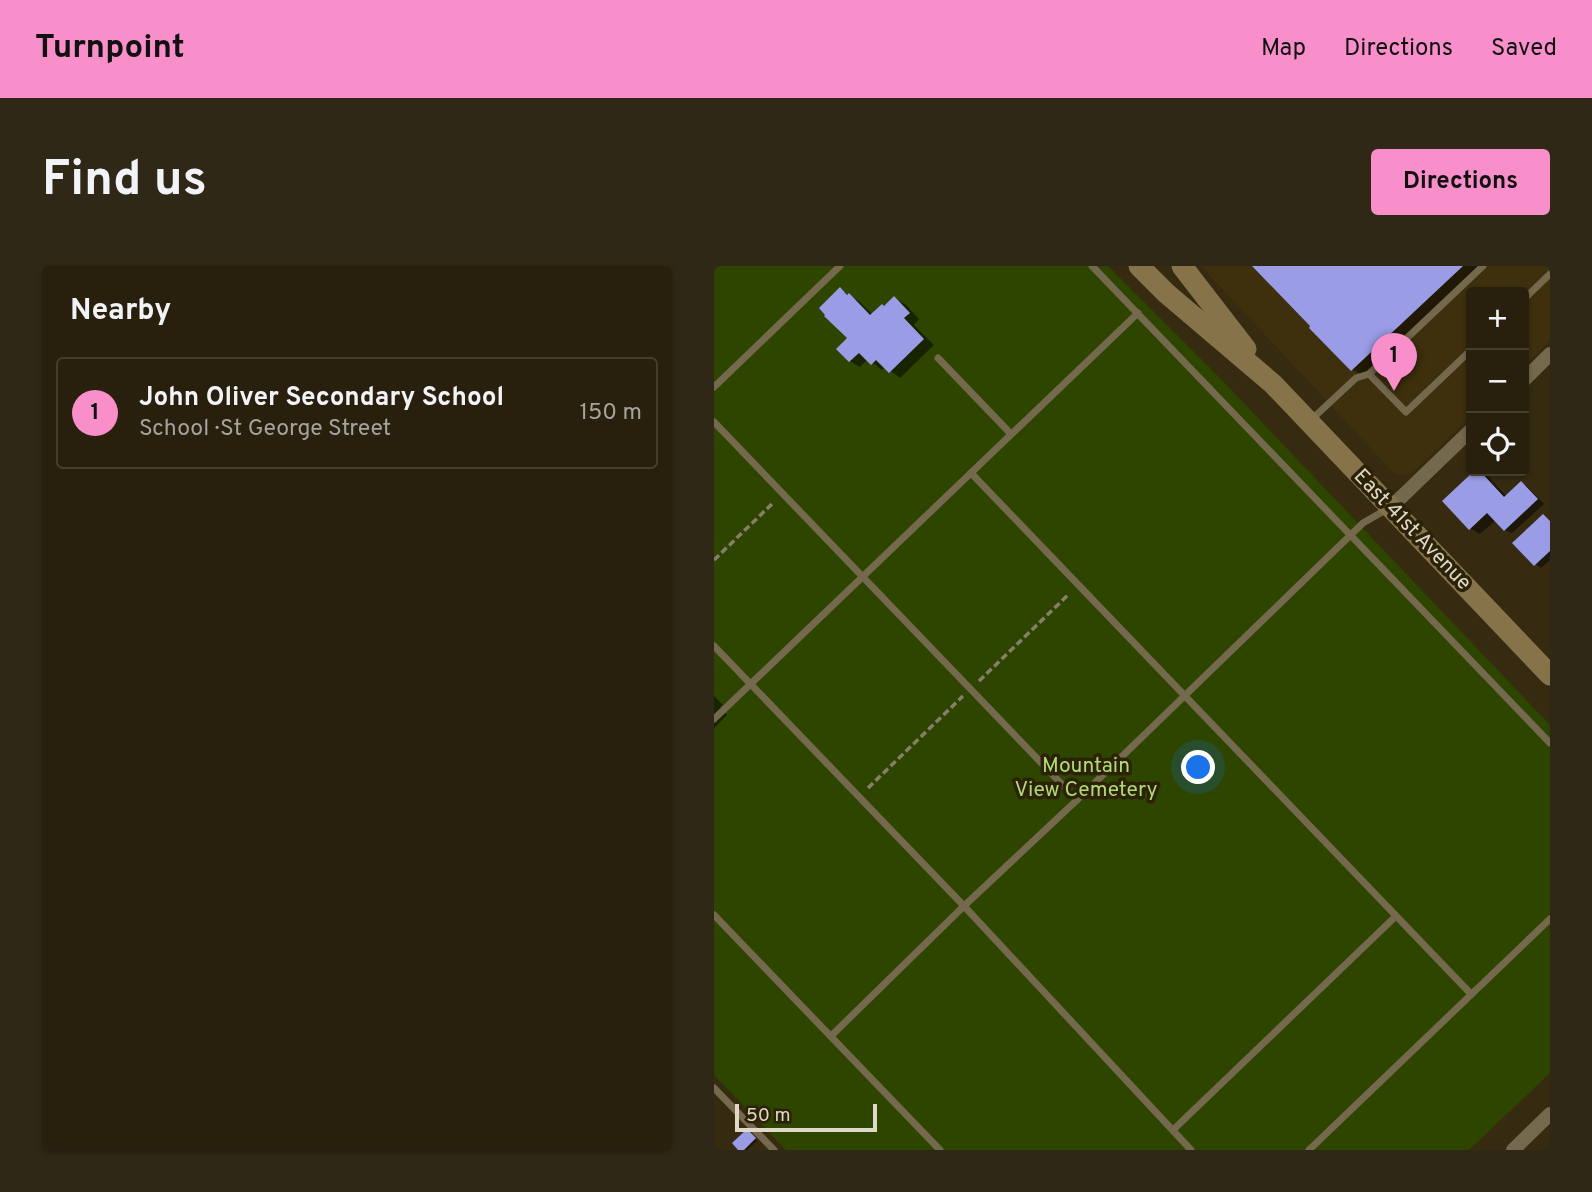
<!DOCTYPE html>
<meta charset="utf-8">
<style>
:root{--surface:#28200d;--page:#302816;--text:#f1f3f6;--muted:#a5a39d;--line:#443e2e;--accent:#f98fca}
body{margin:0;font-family:Overpass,sans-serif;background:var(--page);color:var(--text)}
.controls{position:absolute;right:21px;top:21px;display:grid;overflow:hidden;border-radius:7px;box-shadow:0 2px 5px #0004}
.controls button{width:63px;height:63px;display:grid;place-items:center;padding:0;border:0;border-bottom:2px solid var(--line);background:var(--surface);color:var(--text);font:35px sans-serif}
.scale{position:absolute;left:21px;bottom:18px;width:142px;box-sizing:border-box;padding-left:7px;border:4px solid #ded8c8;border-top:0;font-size:19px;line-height:24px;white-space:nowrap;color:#ded8c8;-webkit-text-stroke:5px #2c2207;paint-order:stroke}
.you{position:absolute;left:485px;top:502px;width:24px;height:24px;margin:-18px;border:5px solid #fff;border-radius:50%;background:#1a73e8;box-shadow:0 0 0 10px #1a73e833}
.badge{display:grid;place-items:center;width:46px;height:46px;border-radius:50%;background:var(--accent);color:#111;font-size:23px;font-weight:700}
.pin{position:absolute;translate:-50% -58px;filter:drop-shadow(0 2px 4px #0008)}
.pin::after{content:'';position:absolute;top:37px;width:24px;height:21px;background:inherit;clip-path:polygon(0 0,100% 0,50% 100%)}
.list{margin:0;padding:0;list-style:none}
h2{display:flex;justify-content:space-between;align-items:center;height:91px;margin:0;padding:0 28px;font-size:30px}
h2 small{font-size:23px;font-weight:400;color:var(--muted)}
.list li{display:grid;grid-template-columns:46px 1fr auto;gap:21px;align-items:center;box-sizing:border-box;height:112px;margin:0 14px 14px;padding:0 14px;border:2px solid var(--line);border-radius:7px}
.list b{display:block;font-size:26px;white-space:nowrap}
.list p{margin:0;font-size:23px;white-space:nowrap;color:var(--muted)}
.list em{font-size:23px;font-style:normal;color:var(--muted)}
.icon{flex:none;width:38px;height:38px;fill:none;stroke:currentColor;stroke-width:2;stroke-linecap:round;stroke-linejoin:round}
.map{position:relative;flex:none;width:836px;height:884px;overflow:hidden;border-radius:7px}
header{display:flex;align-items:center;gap:42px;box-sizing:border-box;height:98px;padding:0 35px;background:var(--accent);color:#111}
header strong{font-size:33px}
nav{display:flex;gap:38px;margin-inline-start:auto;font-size:24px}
.intro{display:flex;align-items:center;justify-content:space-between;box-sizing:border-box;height:168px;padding:0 42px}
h1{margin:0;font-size:49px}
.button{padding:18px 32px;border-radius:7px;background:var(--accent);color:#111;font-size:24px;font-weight:700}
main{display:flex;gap:42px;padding:0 42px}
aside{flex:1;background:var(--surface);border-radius:7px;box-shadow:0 2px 5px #0004}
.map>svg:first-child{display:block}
.built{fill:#3e300d}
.green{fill:#2e4500}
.shadow{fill:#0007}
.building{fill:#9a9de5}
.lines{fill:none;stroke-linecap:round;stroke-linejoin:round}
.path{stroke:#877e69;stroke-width:3.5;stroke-dasharray:7 3.5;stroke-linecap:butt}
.lane{stroke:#74684d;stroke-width:7}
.street{stroke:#74684d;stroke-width:14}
.secondary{stroke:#867349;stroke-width:21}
.labels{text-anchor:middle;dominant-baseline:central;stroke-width:7;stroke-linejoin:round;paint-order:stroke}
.street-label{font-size:21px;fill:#ded8c8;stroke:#2c2207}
.park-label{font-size:21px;fill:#b1db78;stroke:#2c2207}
</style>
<header>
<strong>Turnpoint</strong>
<nav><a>Map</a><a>Directions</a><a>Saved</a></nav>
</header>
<div class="intro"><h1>Find us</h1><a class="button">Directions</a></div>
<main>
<aside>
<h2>Nearby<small></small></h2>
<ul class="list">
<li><span class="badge">1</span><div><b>John Oliver Secondary School</b><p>School · St George Street</p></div><em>150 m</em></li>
</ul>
</aside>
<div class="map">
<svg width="836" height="884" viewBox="0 0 836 884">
<rect width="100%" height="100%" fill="#362b11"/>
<path class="built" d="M 487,0 L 836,0 L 836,74 L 810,100 L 810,26 L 757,26 L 757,150 L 699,206 L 689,209 L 682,208 L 676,203 Z"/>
<path class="green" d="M 0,0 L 394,0 L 503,109 L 836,459 L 836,807 L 755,884 L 72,884 L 0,809 Z"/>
<g class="shadow">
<path d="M 541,0 L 765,0 L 648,109 L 638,103 L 599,60 Z"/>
<path d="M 126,24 L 145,35 L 159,49 L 171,41 L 180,32 L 191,38 L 205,53 L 200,59 L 220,79 L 186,112 L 171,101 L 168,104 L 154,93 L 146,101 L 136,95 L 135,72 Z"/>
<path d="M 763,205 L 774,210 L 793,231 L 808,217 L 814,221 L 830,238 L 798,267 L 791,264 L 782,254 L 766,268 L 756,262 L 730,235 Z"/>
<path d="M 830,250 L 836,254 L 836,294 L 827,302 L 821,298 Z"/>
<path d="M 0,430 L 9,439 L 6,441 L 13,449 L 0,462 Z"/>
<path d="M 36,867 L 43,875 L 33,884 L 27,884 Z"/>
</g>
<g class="building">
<path d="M 538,0 L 749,0 L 637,105 L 595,62 L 596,60 Z"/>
<path d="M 126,21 L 133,29 L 135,27 L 156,49 L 168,38 L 170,40 L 180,30 L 196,47 L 190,52 L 210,73 L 175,107 L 162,94 L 157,99 L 145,87 L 135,96 L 122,83 L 133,72 L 110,50 L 111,49 L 105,42 Z"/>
<path d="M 760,205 L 766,205 L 790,231 L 807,215 L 824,233 L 790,265 L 773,247 L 755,264 L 728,235 Z"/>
<path d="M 829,248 L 836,255 L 836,285 L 820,300 L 798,277 Z"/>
<path d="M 33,863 L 42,872 L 30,884 L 24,884 L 18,877 Z"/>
</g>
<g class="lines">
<g class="path">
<path d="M 0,294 L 59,237"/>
<path d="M 265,415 L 355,328"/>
<path d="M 154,522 L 249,430"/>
</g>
<g class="lane">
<path d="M 378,0 L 836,477"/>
<path d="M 810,33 L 836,8"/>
<path d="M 224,92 L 297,168"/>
<path d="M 655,108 L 692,146 L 757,84"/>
<path d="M 0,121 L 126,0"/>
<path d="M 598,153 L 642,112 L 655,108 L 769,0"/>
<path d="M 0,156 L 363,534"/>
<path d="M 257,207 L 757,728"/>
<path d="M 0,380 L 250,640 L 477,884"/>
<path d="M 0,453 L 424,47"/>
<path d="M 0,649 L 226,884"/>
<path d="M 117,770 L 250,640 L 363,534 L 649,257 L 675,242"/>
<path d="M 0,822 L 60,884"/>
<path d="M 459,864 L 682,650"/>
<path d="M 595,884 L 836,653"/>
</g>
<g class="street">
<path d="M 810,114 L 836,88"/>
<path d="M 676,242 L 757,164"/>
<path d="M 799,884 L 836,848"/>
</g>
<g class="secondary">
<path d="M 425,0 L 452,27 L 559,118 L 836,409"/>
<path d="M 468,0 L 532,83"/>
</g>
</g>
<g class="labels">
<g class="street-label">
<text transform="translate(698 264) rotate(46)">East 41st Avenue</text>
</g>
<g class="park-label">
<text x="372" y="500">Mountain<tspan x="372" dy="24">View Cemetery</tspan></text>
</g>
</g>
</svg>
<div class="controls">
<button>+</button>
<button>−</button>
<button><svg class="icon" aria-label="locate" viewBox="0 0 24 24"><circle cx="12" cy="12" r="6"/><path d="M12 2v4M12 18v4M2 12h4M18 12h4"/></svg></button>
</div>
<div class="scale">50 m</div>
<div class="you"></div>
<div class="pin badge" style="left:680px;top:125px">1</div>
</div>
</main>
